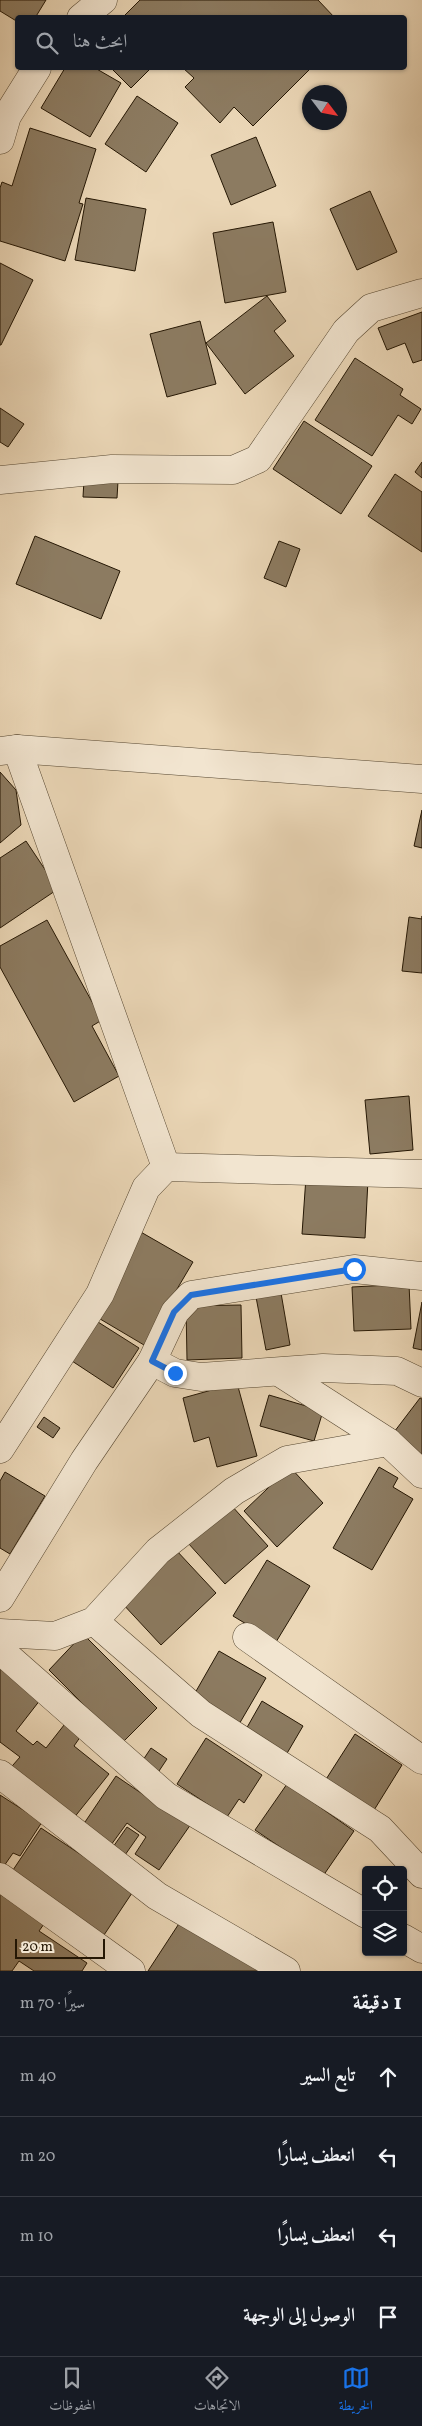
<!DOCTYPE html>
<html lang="ar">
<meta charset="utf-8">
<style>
:root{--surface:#171b24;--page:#242831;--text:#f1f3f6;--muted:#9ea1a6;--line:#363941;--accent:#1a73e8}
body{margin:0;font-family:Vollkorn,Amiri,serif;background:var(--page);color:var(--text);direction:rtl}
.controls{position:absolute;right:15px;bottom:15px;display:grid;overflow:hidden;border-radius:5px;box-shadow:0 1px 4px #0004}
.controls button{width:45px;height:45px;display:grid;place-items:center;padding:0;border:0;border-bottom:1px solid var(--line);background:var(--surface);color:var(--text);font:25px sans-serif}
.compass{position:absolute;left:302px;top:85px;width:45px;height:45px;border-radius:50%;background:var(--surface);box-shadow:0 1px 4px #0004;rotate:122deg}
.scale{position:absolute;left:15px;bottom:12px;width:90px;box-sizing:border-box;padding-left:5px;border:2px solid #251704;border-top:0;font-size:14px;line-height:18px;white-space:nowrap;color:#251704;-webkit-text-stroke:4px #f2e5d0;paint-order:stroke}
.stop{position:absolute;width:15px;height:15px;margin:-11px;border:4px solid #1a73e8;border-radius:50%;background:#fff}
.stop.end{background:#1a73e8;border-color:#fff;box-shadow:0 1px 5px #0008}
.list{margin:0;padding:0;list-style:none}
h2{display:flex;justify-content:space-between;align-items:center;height:65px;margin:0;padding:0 20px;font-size:21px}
h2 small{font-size:16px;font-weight:400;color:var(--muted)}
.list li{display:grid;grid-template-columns:32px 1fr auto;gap:15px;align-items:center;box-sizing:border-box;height:80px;padding:0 20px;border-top:1px solid var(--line)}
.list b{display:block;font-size:19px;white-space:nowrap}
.list em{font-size:16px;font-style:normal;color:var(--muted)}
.icon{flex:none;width:28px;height:28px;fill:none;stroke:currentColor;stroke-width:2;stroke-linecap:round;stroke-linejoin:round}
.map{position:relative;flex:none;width:422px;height:1971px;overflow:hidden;direction:ltr}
.search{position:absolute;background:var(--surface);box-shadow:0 1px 4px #0004;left:15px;right:15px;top:15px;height:55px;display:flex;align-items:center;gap:12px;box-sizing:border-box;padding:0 18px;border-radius:5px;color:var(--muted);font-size:19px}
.sheet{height:385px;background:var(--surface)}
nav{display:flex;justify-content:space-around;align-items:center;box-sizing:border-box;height:70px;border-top:1px solid var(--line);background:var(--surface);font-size:14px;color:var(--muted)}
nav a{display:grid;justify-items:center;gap:2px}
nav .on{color:var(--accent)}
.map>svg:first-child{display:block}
.building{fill:#8c7b61;stroke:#251704}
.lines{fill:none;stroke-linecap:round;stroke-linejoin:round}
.minor-casing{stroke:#564731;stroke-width:29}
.minor{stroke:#f2e5d0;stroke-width:28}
.route{stroke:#1a73e8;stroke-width:6}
</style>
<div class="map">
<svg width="422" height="1971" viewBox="0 0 422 1971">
<rect width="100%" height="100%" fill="#ebd7b7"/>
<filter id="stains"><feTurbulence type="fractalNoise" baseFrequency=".004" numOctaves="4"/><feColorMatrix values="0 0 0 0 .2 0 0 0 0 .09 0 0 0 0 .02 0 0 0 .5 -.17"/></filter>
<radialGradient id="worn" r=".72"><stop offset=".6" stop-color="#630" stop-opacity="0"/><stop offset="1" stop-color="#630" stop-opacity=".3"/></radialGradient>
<g class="building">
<path d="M 0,0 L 46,0 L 35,18 L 18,18 L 18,22 L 0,11 Z"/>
<path d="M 140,0 L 318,0 L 335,18 L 122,18 Z"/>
<path d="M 65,68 L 95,68 L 121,83 L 90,137 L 41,108 Z"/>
<path d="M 111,68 L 151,68 L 131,88 Z"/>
<path d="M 183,68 L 311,68 L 253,126 L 234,107 L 220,123 L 185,87 L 194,78 Z"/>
<path d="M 137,96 L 178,123 L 146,172 L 105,144 Z"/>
<path d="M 30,128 L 96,149 L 79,203 L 83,204 L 65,261 L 0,241 L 0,188 L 2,182 L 12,186 Z"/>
<path d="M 256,137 L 276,186 L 231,205 L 211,155 Z"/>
<path d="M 370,191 L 397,252 L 357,270 L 330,209 Z"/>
<path d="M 86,198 L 146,209 L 135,271 L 75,260 Z"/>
<path d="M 273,222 L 286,292 L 225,303 L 213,233 Z"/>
<path d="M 0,263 L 33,280 L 1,345 L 0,345 Z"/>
<path d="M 267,296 L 286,321 L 274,331 L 294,356 L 245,394 L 206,343 Z"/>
<path d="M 422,312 L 422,360 L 413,363 L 405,343 L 387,350 L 378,328 Z"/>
<path d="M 200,321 L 216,384 L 167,397 L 150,334 Z"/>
<path d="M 355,358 L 403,389 L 400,395 L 421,409 L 412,424 L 398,415 L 372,456 L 315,420 Z"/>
<path d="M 0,408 L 24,424 L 8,447 L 0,442 Z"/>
<path d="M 304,421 L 372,466 L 341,514 L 273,469 Z"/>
<path d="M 422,462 L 422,478 L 415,472 Z"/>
<path d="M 395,474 L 422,492 L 422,552 L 368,516 Z"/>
<path d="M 84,480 L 118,481 L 117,498 L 83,497 Z"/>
<path d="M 35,536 L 120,571 L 101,619 L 16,584 Z"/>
<path d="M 279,541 L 300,549 L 286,587 L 264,578 Z"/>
<path d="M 0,772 L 16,790 L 21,825 L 0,843 Z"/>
<path d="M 422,810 L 422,848 L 414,846 Z"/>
<path d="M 26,841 L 58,889 L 0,928 L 0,858 Z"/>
<path d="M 422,916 L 422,973 L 402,971 L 409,917 L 422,919 Z"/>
<path d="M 47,920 L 102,1020 L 92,1026 L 119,1076 L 74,1102 L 0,967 L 0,946 Z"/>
<path d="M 409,1096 L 413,1150 L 370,1154 L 365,1100 Z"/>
<path d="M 306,1177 L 368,1180 L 365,1238 L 302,1234 Z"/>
<path d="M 139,1231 L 193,1262 L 144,1345 L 90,1313 Z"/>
<path d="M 409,1284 L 411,1329 L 354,1331 L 352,1287 Z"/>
<path d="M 281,1293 L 290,1345 L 266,1350 L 256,1297 Z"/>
<path d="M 422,1302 L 422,1350 L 413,1348 Z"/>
<path d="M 241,1305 L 242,1358 L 187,1360 L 186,1306 Z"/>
<path d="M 98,1322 L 139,1348 L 113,1388 L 72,1361 Z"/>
<path d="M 237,1383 L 257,1456 L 217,1467 L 209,1437 L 194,1442 L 183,1398 Z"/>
<path d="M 269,1395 L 323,1411 L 314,1441 L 260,1426 Z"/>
<path d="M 420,1398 L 422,1399 L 422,1467 L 388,1440 Z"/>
<path d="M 44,1417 L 60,1428 L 53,1438 L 37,1427 Z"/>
<path d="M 290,1467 L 323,1503 L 277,1547 L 244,1511 Z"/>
<path d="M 379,1467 L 398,1478 L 393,1487 L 413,1499 L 372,1570 L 333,1548 Z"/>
<path d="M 5,1472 L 45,1496 L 10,1554 L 0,1548 L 0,1481 Z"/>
<path d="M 231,1505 L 268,1546 L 225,1584 L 188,1543 Z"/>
<path d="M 176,1550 L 216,1593 L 161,1645 L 121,1602 Z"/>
<path d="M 267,1560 L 310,1586 L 276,1642 L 233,1616 Z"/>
<path d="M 83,1634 L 157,1708 L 122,1743 L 49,1670 Z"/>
<path d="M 219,1651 L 266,1678 L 238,1726 L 191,1700 Z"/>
<path d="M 0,1660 L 44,1695 L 16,1731 L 33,1745 L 37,1741 L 46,1748 L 68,1720 L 83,1733 L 74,1746 L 109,1774 L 69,1824 L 6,1773 L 20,1757 L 0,1742 Z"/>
<path d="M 262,1701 L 303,1726 L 286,1755 L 245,1731 Z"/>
<path d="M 355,1734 L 402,1765 L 371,1815 L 323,1784 Z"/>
<path d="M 206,1738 L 262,1775 L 244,1803 L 239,1799 L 227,1817 L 177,1784 Z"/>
<path d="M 151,1748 L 167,1759 L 155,1777 L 139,1766 Z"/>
<path d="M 116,1776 L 144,1795 L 146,1792 L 191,1824 L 159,1870 L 135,1854 L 146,1837 L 127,1823 L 111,1845 L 83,1825 Z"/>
<path d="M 287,1784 L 354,1831 L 323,1876 L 255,1830 Z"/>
<path d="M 0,1795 L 42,1822 L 20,1856 L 13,1853 L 4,1866 L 0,1863 Z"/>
<path d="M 127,1827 L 139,1835 L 125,1855 L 113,1847 Z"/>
<path d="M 41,1828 L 134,1890 L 100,1941 L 7,1879 Z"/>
<path d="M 0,1894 L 44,1924 L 39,1931 L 87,1963 L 82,1971 L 34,1971 L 19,1961 L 12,1971 L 0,1971 Z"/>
<path d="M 182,1919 L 263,1971 L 148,1971 Z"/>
</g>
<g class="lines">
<defs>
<g id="minor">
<path d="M 81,18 L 103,0"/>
<path d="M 0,140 L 7,116 L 37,68"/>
<path d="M 0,480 L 112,469 L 233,470 L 258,459 L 346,331 L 371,308 L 422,293"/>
<path d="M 17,749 L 166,1167"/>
<path d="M 0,751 L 17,749 L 422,779"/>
<path d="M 422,1276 L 354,1269 L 191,1295 L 175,1312 L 152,1361 L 175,1373 L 201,1377 L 323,1368 L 397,1371 L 422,1383"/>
<path d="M 279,1372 L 388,1442 L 422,1474"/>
<path d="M 0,1449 L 100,1294 L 146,1188 L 166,1167 L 422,1174"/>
<path d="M 0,1598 L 84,1461 L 152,1361"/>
<path d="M 94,1621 L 201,1714 L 380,1829 L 422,1874"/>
<path d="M 0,1633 L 55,1636 L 94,1621 L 158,1551 L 234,1491 L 287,1460 L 388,1442"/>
<path d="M 247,1637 L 422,1760"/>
<path d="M 0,1650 L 166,1796 L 366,1914"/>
<path d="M 0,1774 L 157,1896 L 286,1971"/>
<path d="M 0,1877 L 131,1971"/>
<path d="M 403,1938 L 422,1949"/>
</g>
</defs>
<use href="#minor" class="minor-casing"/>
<use href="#minor" class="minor"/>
</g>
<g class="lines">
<path class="route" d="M 175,1373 L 152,1361 L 174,1312 L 191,1295 L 354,1269"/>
</g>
<rect width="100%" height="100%" filter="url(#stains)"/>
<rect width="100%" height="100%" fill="url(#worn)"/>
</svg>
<div class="controls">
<button><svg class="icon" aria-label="locate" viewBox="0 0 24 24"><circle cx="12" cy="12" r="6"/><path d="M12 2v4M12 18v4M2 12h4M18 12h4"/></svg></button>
<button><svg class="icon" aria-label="layers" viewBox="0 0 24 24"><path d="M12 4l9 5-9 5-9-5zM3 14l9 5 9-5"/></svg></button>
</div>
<svg class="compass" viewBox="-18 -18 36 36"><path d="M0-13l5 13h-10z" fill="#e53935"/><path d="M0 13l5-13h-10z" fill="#9ea1a6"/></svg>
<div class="scale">20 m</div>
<div class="stop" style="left:354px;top:1269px"></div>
<div class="stop end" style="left:175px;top:1373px"></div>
<div class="search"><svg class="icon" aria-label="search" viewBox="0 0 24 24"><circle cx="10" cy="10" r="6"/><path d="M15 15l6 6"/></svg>ابحث هنا</div>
</div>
<section class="sheet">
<h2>1 دقيقة<small>سيرًا · 70 m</small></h2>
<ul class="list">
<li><svg class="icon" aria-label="ahead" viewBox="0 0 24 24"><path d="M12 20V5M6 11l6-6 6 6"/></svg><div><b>تابع السير</b></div><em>40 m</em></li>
<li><svg class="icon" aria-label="left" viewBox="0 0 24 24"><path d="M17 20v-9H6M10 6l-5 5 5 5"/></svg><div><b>انعطف يسارًا</b></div><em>20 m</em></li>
<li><svg class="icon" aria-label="left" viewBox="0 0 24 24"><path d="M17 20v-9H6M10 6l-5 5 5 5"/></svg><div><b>انعطف يسارًا</b></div><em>10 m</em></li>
<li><svg class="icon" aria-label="arrive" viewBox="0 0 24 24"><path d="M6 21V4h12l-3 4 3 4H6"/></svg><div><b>الوصول إلى الوجهة</b></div></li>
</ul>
</section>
<nav>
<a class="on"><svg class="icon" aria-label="map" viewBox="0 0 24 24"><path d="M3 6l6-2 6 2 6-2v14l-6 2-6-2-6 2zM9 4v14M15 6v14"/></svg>الخريطة</a>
<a><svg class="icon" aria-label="directions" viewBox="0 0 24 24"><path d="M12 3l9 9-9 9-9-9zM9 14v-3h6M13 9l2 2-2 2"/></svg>الاتجاهات</a>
<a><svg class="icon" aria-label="saved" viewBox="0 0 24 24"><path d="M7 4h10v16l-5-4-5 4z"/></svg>المحفوظات</a>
</nav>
